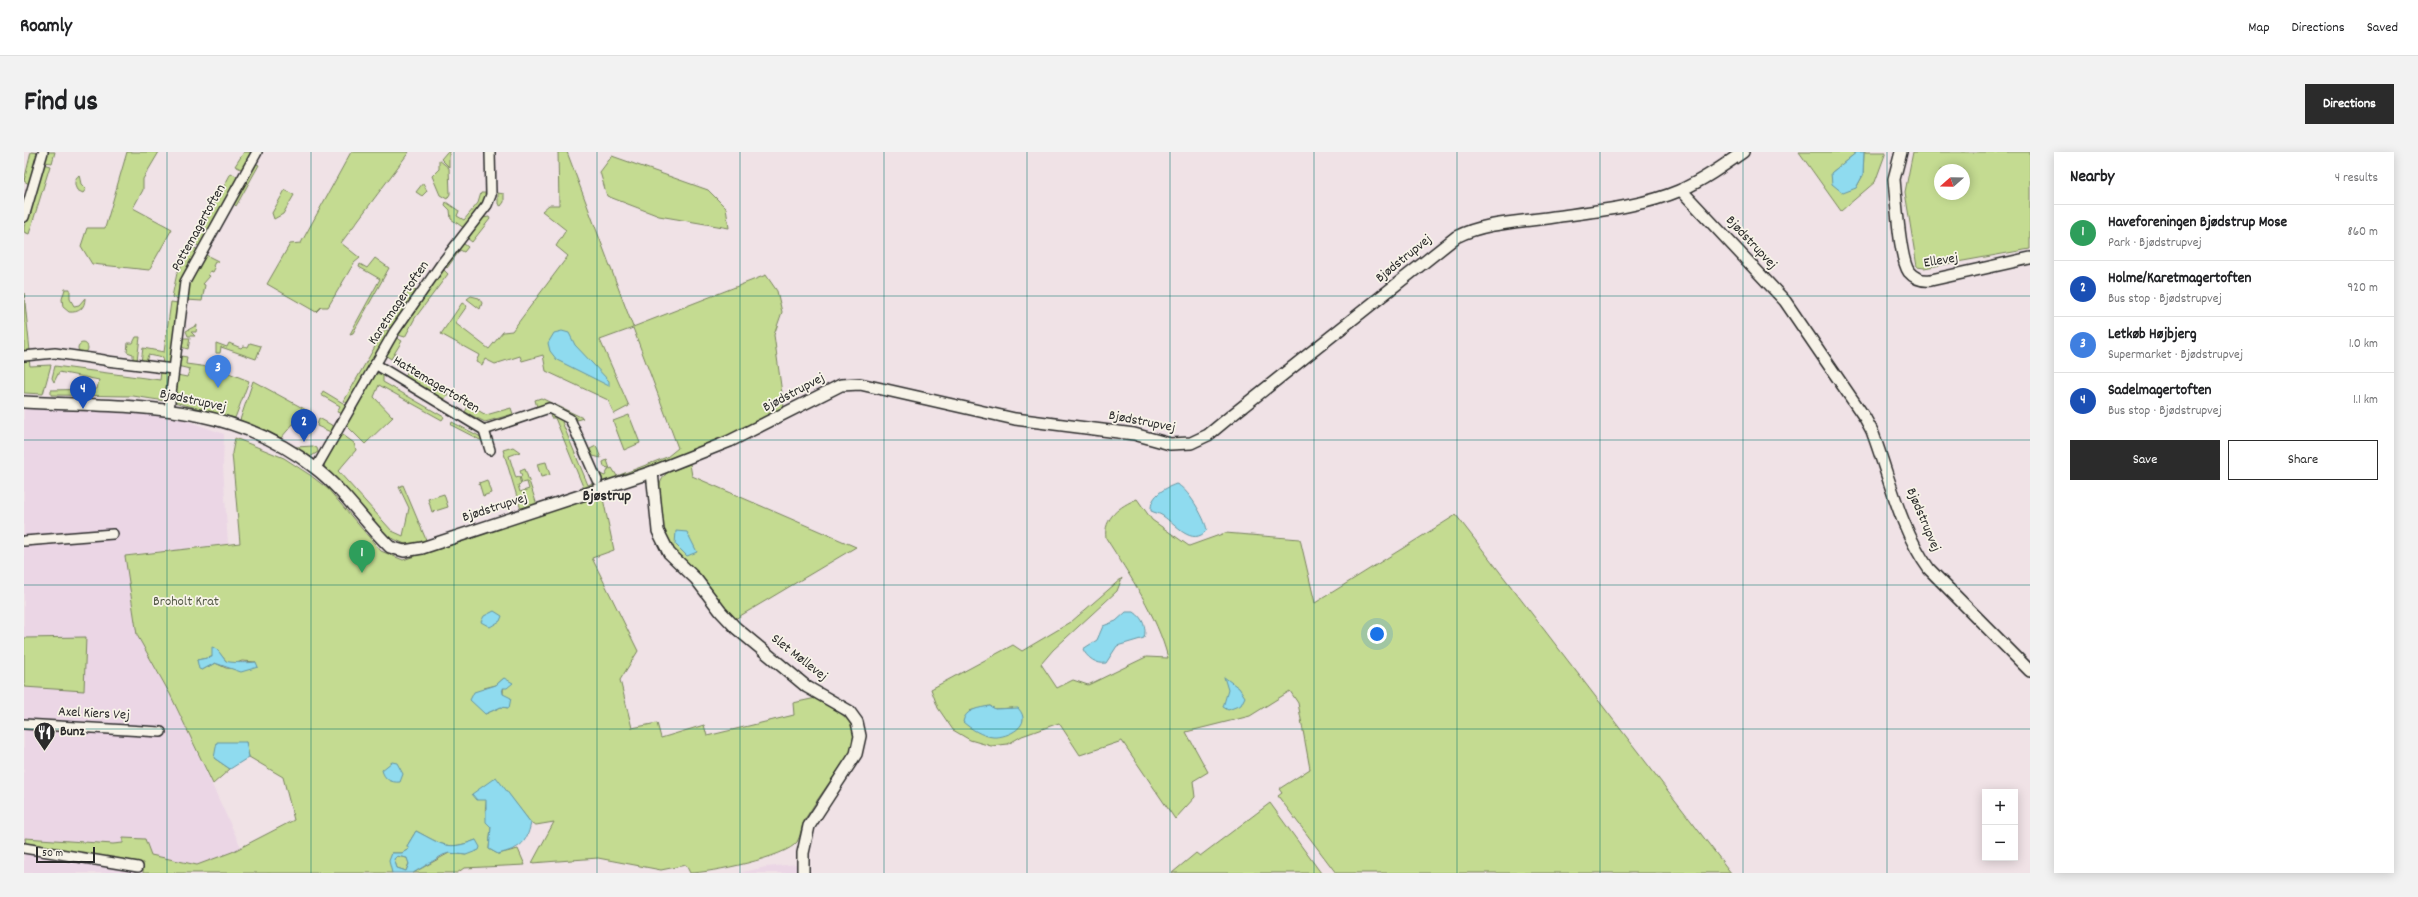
<!DOCTYPE html>
<meta charset="utf-8">
<style>
:root{--surface:#fff;--page:#f2f2f2;--text:#202124;--muted:#757577;--line:#e0e0e0;--accent:#2b2b2b}
body{margin:0;font-family:Dekko,sans-serif;background:var(--page);color:var(--text)}
.controls{position:absolute;right:12px;bottom:12px;display:grid;overflow:hidden;border-radius:0px;box-shadow:0 2px 10px #0003}
.controls button{width:36px;height:36px;display:grid;place-items:center;padding:0;border:0;border-bottom:1px solid var(--line);background:var(--surface);color:var(--text);font:20px sans-serif}
.compass{position:absolute;left:1910px;top:12px;width:36px;height:36px;border-radius:50%;background:var(--surface);box-shadow:0 2px 10px #0003;rotate:250deg}
.scale{position:absolute;left:12px;bottom:10px;width:59px;box-sizing:border-box;padding-left:4px;border:2px solid #2b2b2b;border-top:0;font-size:11px;line-height:14px;white-space:nowrap;color:#2b2b2b;-webkit-text-stroke:3px #f7f3e8;paint-order:stroke}
.you{position:absolute;left:1353px;top:482px;width:14px;height:14px;margin:-10px;border:3px solid #fff;border-radius:50%;background:#1a73e8;box-shadow:0 0 0 6px #1a73e833}
.badge{display:grid;place-items:center;width:26px;height:26px;border-radius:50%;background:var(--accent);color:#fff;font-size:13px;font-weight:700}
.pin{position:absolute;translate:-50% -33px;filter:drop-shadow(0 1px 2px #0008)}
.pin::after{content:'';position:absolute;top:21px;width:14px;height:12px;background:inherit;clip-path:polygon(0 0,100% 0,50% 100%)}
.list{margin:0;padding:0;list-style:none}
h2{display:flex;justify-content:space-between;align-items:center;height:52px;margin:0;padding:0 16px;font-size:17px}
h2 small{font-size:13px;font-weight:400;color:var(--muted)}
.list li{display:grid;grid-template-columns:26px 1fr auto;gap:12px;align-items:center;box-sizing:border-box;height:56px;padding:0 16px;border-top:1px solid var(--line)}
.list b{display:block;font-size:15px;white-space:nowrap}
.list p{margin:0;font-size:13px;white-space:nowrap;color:var(--muted)}
.list em{font-size:13px;font-style:normal;color:var(--muted)}
.actions{display:flex;gap:8px;padding:12px 16px}
.actions a{flex:1;padding:9px 0;border:1px solid var(--accent);border-radius:0px;text-align:center;font-size:14px;color:var(--accent)}
.actions .main{background:var(--accent);color:#fff}
.map{position:relative;flex:none;width:2006px;height:721px;overflow:hidden;border-radius:0px}
header{display:flex;align-items:center;gap:24px;box-sizing:border-box;height:56px;padding:0 20px;background:var(--surface);border-bottom:1px solid var(--line)}
header strong{font-size:19px}
nav{display:flex;gap:22px;margin-inline-start:auto;font-size:14px}
.intro{display:flex;align-items:center;justify-content:space-between;box-sizing:border-box;height:96px;padding:0 24px}
h1{margin:0;font-size:28px}
.button{padding:10px 18px;border-radius:0px;background:var(--accent);color:#fff;font-size:14px;font-weight:700}
main{display:flex;gap:24px;padding:0 24px}
aside{flex:1;background:var(--surface);border-radius:0px;box-shadow:0 2px 10px #0003}
.map>svg:first-child{display:block}
.built{fill:#ebd6e5}
.green{fill:#c4db91;stroke:#78835e;fill-rule:evenodd}
.water{fill:#8fdbef;stroke:#6795a1;fill-rule:evenodd}
.lines{fill:none;stroke-linecap:round;stroke-linejoin:round}
.minor-casing{stroke:#2b2b2b;stroke-width:12}
.tertiary-casing{stroke:#2b2b2b;stroke-width:14}
.minor{stroke:#f7f3e8;stroke-width:9}
.tertiary{stroke:#f7f3e8;stroke-width:11}
.grid{fill:none;stroke:#0f766e;stroke-width:1;stroke-opacity:0.55}
.labels{text-anchor:middle;dominant-baseline:central;stroke-width:3.5;stroke-linejoin:round;paint-order:stroke}
.street-label{font-size:14px;fill:#2b2b2b;stroke:#f7f3e8}
.park-label{font-size:14px;fill:#515744;stroke:#f7f3e8}
.poi-label{font-size:14px;font-weight:bold;fill:#2b2b2b;stroke:#f7f3e8;text-anchor:start}
.neighbourhood-label{font-size:15px;font-weight:bold;fill:#2b2b2b;stroke:#f7f3e8}
</style>
<header>
<strong>Roamly</strong>
<nav><a>Map</a><a>Directions</a><a>Saved</a></nav>
</header>
<div class="intro"><h1>Find us</h1><a class="button">Directions</a></div>
<main>
<div class="map">
<svg width="2006" height="721" viewBox="0 0 2006 721">
<rect width="100%" height="100%" fill="#f0e2e6"/>
<filter id="ink" filterUnits="userSpaceOnUse"><feTurbulence type="fractalNoise" baseFrequency=".025" numOctaves="2"/><feDisplacementMap in="SourceGraphic" scale="8" xChannelSelector="R" yChannelSelector="G"/><feConvolveMatrix kernelMatrix="1 2 1 2 8 2 1 2 1" color-interpolation-filters="sRGB"/></filter>
<g filter="url(#ink)">
<g class="built">
<path d="M 0,245 L 144,262 L 200,282 L 199,314 L 204,392 L 101,403 L 113,483 L 146,542 L 229,721 L 0,721 Z"/>
<path d="M 783,711 L 783,721 L 715,721 L 742,715 Z"/>
</g>
<g class="green">
<path d="M 7,0 L 15,1 L 5,32 L 0,29 Z"/>
<path d="M 23,0 L 31,0 L 28,11 L 20,10 Z"/>
<path d="M 103,0 L 135,0 L 119,27 L 119,38 L 109,56 L 148,77 L 125,118 L 68,112 L 57,94 L 63,76 L 81,76 Z"/>
<path d="M 220,0 L 229,0 L 219,18 L 211,14 Z"/>
<path d="M 327,0 L 385,0 L 317,91 L 336,106 L 330,111 L 304,155 L 297,155 L 292,160 L 243,132 L 266,92 L 277,91 Z"/>
<path d="M 423,0 L 425,0 L 425,15 L 417,7 Z"/>
<path d="M 534,0 L 543,0 L 609,175 L 742,123 L 753,139 L 758,160 L 750,183 L 760,256 L 708,284 L 640,313 L 577,333 L 576,322 L 581,324 L 585,316 L 580,315 L 579,310 L 583,308 L 586,317 L 588,316 L 593,324 L 643,305 L 654,296 L 609,176 L 576,188 L 605,254 L 590,262 L 584,248 L 522,219 L 519,203 L 498,209 L 496,204 L 471,212 L 461,207 L 458,213 L 452,210 L 455,203 L 417,182 L 438,151 L 443,154 L 431,171 L 465,197 L 479,180 L 488,179 L 544,104 L 532,94 L 542,78 L 518,59 L 525,53 L 535,53 Z"/>
<path d="M 1775,0 L 1833,0 L 1807,21 L 1832,36 L 1839,23 L 1840,0 L 1862,0 L 1851,30 L 1817,59 Z"/>
<path d="M 1889,0 L 2006,0 L 2006,97 L 1900,116 L 1893,115 L 1881,40 ZM 1916,18 L 1940,18 L 1940,42 L 1916,42 Z"/>
<path d="M 588,4 L 684,38 L 702,56 L 705,76 L 635,64 L 583,44 L 576,20 Z"/>
<path d="M 415,8 L 425,16 L 426,42 L 423,47 L 416,43 L 408,24 L 415,17 Z"/>
<path d="M 231,11 L 235,13 L 212,54 L 209,51 Z"/>
<path d="M 19,12 L 26,14 L 5,82 L 0,80 L 0,75 Z"/>
<path d="M 207,21 L 214,25 L 176,95 L 170,91 Z"/>
<path d="M 55,23 L 57,32 L 62,37 L 59,41 L 53,38 C 50,33 50,27 55,23 Z"/>
<path d="M 399,31 L 403,39 L 398,44 L 392,40 Z"/>
<path d="M 261,38 L 270,43 L 259,62 L 250,67 L 248,61 Z"/>
<path d="M 457,41 L 464,41 L 463,49 L 440,76 L 427,67 L 426,58 L 421,53 L 422,50 L 435,59 L 433,64 L 440,68 L 454,51 Z"/>
<path d="M 474,41 L 480,42 L 480,50 L 477,54 L 474,52 Z"/>
<path d="M 465,65 L 466,67 L 448,90 L 444,87 L 458,66 Z"/>
<path d="M 440,92 L 444,95 L 440,100 L 436,98 L 423,116 L 421,114 L 437,93 Z"/>
<path d="M 169,95 L 174,98 L 155,147 L 148,145 L 153,121 Z"/>
<path d="M 180,102 L 194,109 L 194,111 L 191,110 L 189,114 L 191,116 L 189,120 L 186,119 L 184,123 L 186,124 L 179,132 L 181,133 L 178,149 L 162,148 L 165,130 Z"/>
<path d="M 351,106 L 365,116 L 329,181 L 326,182 L 356,127 L 335,115 L 336,112 L 343,116 Z"/>
<path d="M 419,117 L 424,122 L 391,166 L 381,185 L 374,183 Z"/>
<path d="M 387,135 L 392,139 L 367,177 L 362,174 Z"/>
<path d="M 41,137 L 46,137 L 46,147 L 50,154 L 55,153 L 61,146 C 61,156 55,161 45,160 L 39,155 L 38,147 Z"/>
<path d="M 0,141 L 6,199 L 0,199 Z"/>
<path d="M 447,144 L 455,146 L 458,151 L 456,157 L 443,147 Z"/>
<path d="M 147,150 L 154,151 L 147,211 L 138,212 L 139,206 L 124,203 L 122,210 L 117,210 L 119,196 L 140,200 Z"/>
<path d="M 173,173 L 172,180 L 167,180 L 171,184 L 164,184 L 162,179 Z"/>
<path d="M 361,177 L 365,179 L 325,252 L 320,249 Z"/>
<path d="M 112,185 L 116,185 L 113,209 L 109,209 L 109,202 L 103,200 L 104,191 L 109,191 Z"/>
<path d="M 371,185 L 378,189 L 367,207 L 361,203 Z"/>
<path d="M 157,186 L 166,186 L 164,197 L 157,195 Z"/>
<circle cx="59" cy="196" r="5"/>
<path d="M 192,191 L 203,195 L 205,191 L 217,196 L 219,194 L 224,195 L 226,191 L 237,194 L 232,207 L 197,195 L 196,201 L 192,201 Z"/>
<path d="M 157,204 L 163,205 L 162,212 L 192,216 L 225,229 L 211,266 L 150,250 L 153,223 L 163,225 L 166,217 L 153,214 Z"/>
<path d="M 5,207 L 6,214 L 27,213 L 19,242 L 0,241 L 0,208 Z"/>
<path d="M 31,214 L 136,228 L 137,219 L 145,221 L 141,249 L 109,244 L 27,243 L 27,238 L 73,237 L 75,228 L 35,220 L 30,230 L 28,226 Z"/>
<path d="M 384,219 L 424,242 L 420,248 L 380,226 Z"/>
<path d="M 351,221 L 359,223 L 359,230 L 420,265 L 418,268 L 355,233 L 350,245 L 369,265 L 341,292 L 322,273 Z"/>
<path d="M 229,229 L 286,260 L 281,275 L 269,272 L 257,286 L 216,268 Z"/>
<path d="M 299,239 L 324,254 L 319,262 L 313,260 L 316,254 L 297,243 Z"/>
<path d="M 517,246 L 559,266 L 553,268 L 552,265 L 523,252 L 513,255 L 511,248 Z"/>
<path d="M 445,253 L 462,263 L 487,256 L 489,262 L 461,270 L 441,260 Z"/>
<path d="M 525,260 L 544,268 L 538,270 L 564,333 L 573,329 L 575,335 L 560,337 L 531,266 L 527,266 Z"/>
<path d="M 605,263 L 616,291 L 600,298 L 589,269 Z"/>
<path d="M 295,266 L 311,275 L 309,281 L 293,274 Z"/>
<path d="M 428,270 L 457,285 L 458,289 L 427,273 Z"/>
<path d="M 319,283 L 330,291 L 332,298 L 314,319 L 368,379 L 379,384 L 385,356 L 375,335 L 379,333 L 403,390 L 381,392 L 363,384 L 301,318 L 300,310 L 315,285 Z"/>
<path d="M 211,286 L 260,306 L 286,323 L 304,337 L 357,399 L 379,408 L 578,342 L 590,398 L 568,406 L 614,499 L 596,528 L 608,576 L 633,571 L 637,586 L 680,573 L 683,584 L 770,563 L 769,551 L 792,546 C 814,560 838,568 827,599 C 812,622 795,644 781,667 C 777,674 777,684 773,690 C 763,705 685,721 666,721 L 662,713 L 637,718 L 574,706 L 508,711 L 530,670 L 512,673 L 507,671 L 471,625 C 465,640 455,660 467,675 L 465,697 L 474,702 L 494,697 L 501,713 L 440,716 L 433,721 L 389,721 L 425,701 L 442,703 L 452,688 C 423,699 419,693 392,679 L 383,694 L 385,697 L 378,701 L 368,701 L 368,721 L 119,721 L 119,711 L 2,693 L 1,686 L 89,692 L 99,691 L 99,686 L 121,687 L 127,703 L 173,713 L 208,700 L 270,668 L 259,625 L 225,605 L 222,590 L 190,606 L 206,617 L 189,632 L 146,542 L 113,483 L 101,404 L 216,391 L 208,301 ZM 191,496 L 203,510 L 210,512 L 218,509 L 232,510 L 213,517 L 202,516 L 191,511 L 178,518 L 173,508 L 188,505 ZM 480,526 L 479,542 L 485,556 L 477,555 L 461,562 L 460,536 L 472,533 Z"/>
<path d="M 289,294 L 293,296 L 294,300 L 286,305 L 272,295 Z"/>
<path d="M 572,294 L 577,306 L 569,304 L 566,297 Z"/>
<path d="M 489,295 L 496,300 L 485,304 L 492,326 L 495,325 L 497,332 L 494,333 L 496,340 L 505,337 L 503,330 L 498,331 L 496,325 L 498,324 L 496,319 L 501,317 L 513,353 L 497,358 L 479,298 Z"/>
<path d="M 522,310 L 526,323 L 517,325 L 513,312 Z"/>
<path d="M 666,312 L 668,324 L 832,395 L 711,467 C 698,455 690,439 679,426 C 670,416 658,410 650,399 C 640,383 626,339 641,323 C 645,318 659,315 666,312 Z"/>
<path d="M 463,328 L 467,341 L 459,344 L 455,331 Z"/>
<path d="M 420,342 L 424,355 L 408,360 L 404,347 Z"/>
<path d="M 1113,347 L 1128,368 L 1165,394 L 1201,381 L 1276,387 L 1291,451 L 1432,363 L 1707,721 L 1312,721 L 1254,644 L 1258,641 L 1255,637 L 1286,617 L 1274,551 L 1266,539 L 1226,564 L 1162,580 L 1184,620 L 1169,629 L 1171,645 L 1151,667 L 1098,589 L 1056,603 L 1035,571 L 998,584 L 984,592 L 967,594 L 946,588 L 929,578 L 914,556 L 907,537 L 989,493 L 998,499 L 1047,470 L 1098,426 L 1093,439 L 1029,498 L 1017,512 L 1033,536 L 1049,528 L 1064,533 L 1122,505 L 1144,506 C 1133,463 1106,424 1082,386 C 1079,366 1096,354 1113,347 ZM 966,554 L 971,557 L 989,556 L 945,559 Z"/>
<path d="M 62,485 L 60,539 L 0,535 L 0,486 Z"/>
<path d="M 1246,651 L 1297,721 L 1148,721 L 1172,701 L 1176,704 Z"/>
<path d="M 373,704 L 383,706 L 385,711 L 382,719 L 373,716 L 370,707 Z"/>
</g>
<g class="water">
<path d="M 1833,0 L 1840,0 L 1839,23 L 1832,36 L 1819,41 L 1808,32 L 1807,21 Z"/>
<path d="M 538,179 L 545,181 L 551,193 L 585,229 L 585,234 L 533,208 L 526,199 L 524,191 L 530,181 Z"/>
<path d="M 1152,332 C 1163,335 1181,366 1183,378 C 1168,396 1151,372 1139,364 C 1135,361 1131,361 1127,359 C 1126,344 1139,337 1152,332 Z"/>
<path d="M 652,379 L 663,380 L 673,400 L 663,404 L 651,392 Z"/>
<path d="M 470,459 L 478,464 L 476,469 L 466,475 L 457,470 L 460,464 Z"/>
<path d="M 1102,460 L 1110,460 C 1119,466 1123,476 1120,486 L 1093,494 L 1082,511 C 1073,513 1062,505 1059,497 L 1073,488 L 1079,474 L 1092,469 Z"/>
<path d="M 188,495 C 195,497 197,504 202,509 C 204,511 228,511 232,510 L 234,515 L 217,520 L 191,511 L 178,518 L 175,517 L 173,508 L 188,505 Z"/>
<path d="M 1200,525 L 1215,536 L 1221,545 L 1217,553 L 1204,558 L 1199,555 L 1204,538 Z"/>
<path d="M 480,526 L 489,531 L 483,536 L 478,536 L 479,542 L 487,546 L 485,556 L 477,555 L 461,562 L 446,548 L 450,540 L 472,533 Z"/>
<path d="M 966,554 L 971,557 L 994,556 C 1010,573 984,586 969,585 C 958,584 947,577 939,570 C 941,557 955,556 966,554 Z"/>
<path d="M 193,590 L 222,590 L 225,605 L 206,617 L 190,606 Z"/>
<path d="M 368,610 L 373,611 L 379,622 L 376,630 C 367,631 360,627 358,618 Z"/>
<path d="M 472,625 L 507,671 C 502,693 496,696 474,702 L 465,697 L 467,675 L 462,670 L 462,648 L 453,648 L 448,642 Z"/>
<path d="M 392,679 C 419,693 423,699 452,688 L 456,695 L 455,698 L 442,703 L 425,701 L 419,703 L 389,721 L 368,721 L 365,709 L 368,701 L 378,701 L 385,697 L 383,694 ZM 373,704 L 383,706 L 385,712 L 382,719 L 373,716 L 370,707 Z"/>
</g>
<g class="lines">
<defs>
<g id="minor">
<path d="M 0,65 L 19,0"/>
<path d="M 0,204 L 31,201 L 80,208"/>
<path d="M 83,209 L 149,217"/>
<path d="M 351,212 L 460,278 L 525,256 L 546,267 L 573,328"/>
<path d="M 145,257 L 161,130 L 233,0"/>
<path d="M 460,278 L 466,298"/>
<path d="M 292,316 L 370,180 L 418,111 L 463,53 L 467,43 L 466,0"/>
<path d="M 0,389 L 89,382"/>
<path d="M 0,572 L 137,580"/>
<path d="M 0,696 L 114,715"/>
</g>
<g id="tertiary">
<path d="M 1877,0 L 1870,27 L 1871,39 C 1873,56 1876,108 1885,120 C 1891,127 1899,129 1907,128 L 2006,106"/>
<path d="M 1657,38 L 1761,149 L 1841,266 L 1848,279 C 1865,324 1876,377 1905,417 L 2006,519"/>
<path d="M 0,250 C 104,256 203,247 291,316 C 320,338 340,370 366,395 L 380,399 L 398,396 L 628,320 L 706,289 L 817,233 L 836,232 L 991,267 L 1110,282 L 1146,292 L 1167,291 L 1184,283 L 1207,264 L 1432,85 C 1462,70 1498,70 1530,65 C 1573,59 1617,55 1657,38 C 1679,28 1699,14 1719,0"/>
<path d="M 628,320 L 634,379 L 645,401 L 672,427 L 697,460 L 712,476 L 783,535 L 825,559 L 833,570 L 836,584 L 832,602 L 785,674 L 779,701 L 779,721"/>
</g>
</defs>
<use href="#minor" class="minor-casing"/>
<use href="#tertiary" class="tertiary-casing"/>
<use href="#minor" class="minor"/>
<use href="#tertiary" class="tertiary"/>
</g>
</g>
<path class="grid" d="M 143,0 L 143,721M 287,0 L 287,721M 430,0 L 430,721M 573,0 L 573,721M 716,0 L 716,721M 860,0 L 860,721M 1003,0 L 1003,721M 1146,0 L 1146,721M 1290,0 L 1290,721M 1433,0 L 1433,721M 1576,0 L 1576,721M 1719,0 L 1719,721M 1863,0 L 1863,721M 0,144 L 2006,144M 0,288 L 2006,288M 0,433 L 2006,433M 0,577 L 2006,577"/>
<defs>
<symbol id="restaurant-pin" viewBox="-11 -11 22 30"><path d="M0 17L-7.5 6A9.5 9.5 0 1 1 7.5 6Z" fill="#2b2b2b" stroke="#f7f3e8"/><path d="M-5-6h1v4h1v-4h1v4h1v-4h1v5L-1.5 .5V6h-2V.5L-5-1ZM5-6V6H3V1.5H1.5Q1.5-4 5-6Z" fill="#fff"/></symbol>
</defs>
<g fill-rule="evenodd">
<use href="#restaurant-pin" x="8" y="568" width="25" height="34"/>
</g>
<g class="labels">
<g class="street-label">
<text transform="translate(175 76) rotate(-61)">Pottemagertoften</text>
<text transform="translate(1727 91) rotate(47)">Bjødstrupvej</text>
<text transform="translate(1380 107) rotate(-39)">Bjødstrupvej</text>
<text transform="translate(1917 109) rotate(-9)">Ellevej</text>
<text transform="translate(375 151) rotate(-56)">Karetmagertoften</text>
<text transform="translate(412 233) rotate(31)">Hattemagertoften</text>
<text transform="translate(770 241) rotate(-28)">Bjødstrupvej</text>
<text transform="translate(169 249) rotate(12)">Bjødstrupvej</text>
<text transform="translate(1118 270) rotate(11)">Bjødstrupvej</text>
<text transform="translate(471 356) rotate(-18)">Bjødstrupvej</text>
<text transform="translate(1899 368) rotate(67)">Bjødstrupvej</text>
<text transform="translate(775 506) rotate(38)">Slet Møllevej</text>
<text transform="translate(70 562) rotate(3)">Axel Kiers Vej</text>
</g>
<g class="park-label">
<text x="162" y="450">Broholt Krat</text>
</g>
<g class="poi-label">
<text x="36" y="580">Bunz</text>
</g>
<g class="neighbourhood-label">
<text x="583" y="345">Bjøstrup</text>
</g>
</g>
</svg>
<div class="controls">
<button>+</button>
<button>−</button>
</div>
<svg class="compass" viewBox="-18 -18 36 36"><path d="M0-13l5 13h-10z" fill="#e53935"/><path d="M0 13l5-13h-10z" fill="#757577"/></svg>
<div class="scale">50 m</div>
<div class="you"></div>
<div class="pin badge" style="left:338px;top:421px;background:#2e9e5b">1</div>
<div class="pin badge" style="left:280px;top:290px;background:#1a4fb4">2</div>
<div class="pin badge" style="left:194px;top:236px;background:#3f7fe0">3</div>
<div class="pin badge" style="left:59px;top:257px;background:#1a4fb4">4</div>
</div>
<aside>
<h2>Nearby<small>4 results</small></h2>
<ul class="list">
<li><span class="badge" style="background:#2e9e5b">1</span><div><b>Haveforeningen Bjødstrup Mose</b><p>Park · Bjødstrupvej</p></div><em>860 m</em></li>
<li><span class="badge" style="background:#1a4fb4">2</span><div><b>Holme/Karetmagertoften</b><p>Bus stop · Bjødstrupvej</p></div><em>920 m</em></li>
<li><span class="badge" style="background:#3f7fe0">3</span><div><b>Letkøb Højbjerg</b><p>Supermarket · Bjødstrupvej</p></div><em>1.0 km</em></li>
<li><span class="badge" style="background:#1a4fb4">4</span><div><b>Sadelmagertoften</b><p>Bus stop · Bjødstrupvej</p></div><em>1.1 km</em></li>
</ul>
<div class="actions"><a class="main">Save</a><a>Share</a></div>
</aside>
</main>
